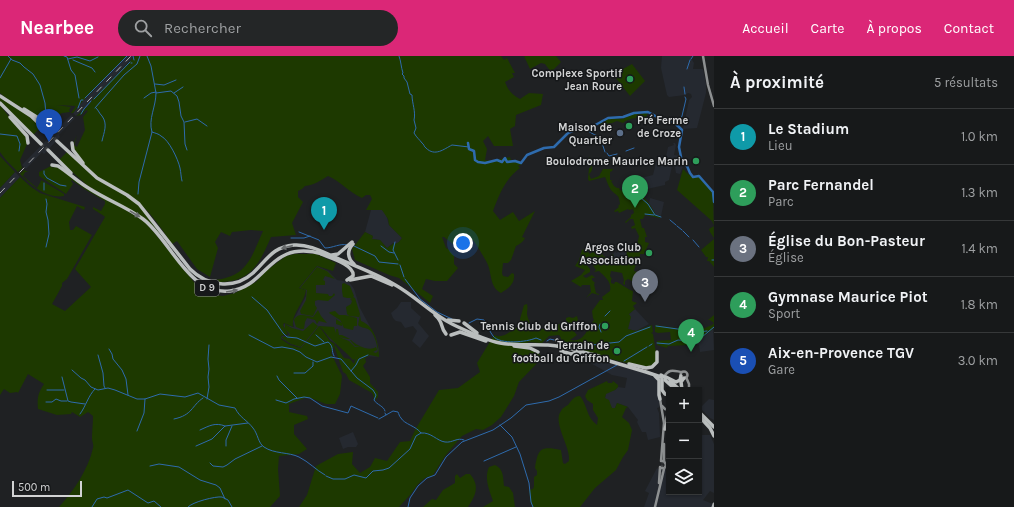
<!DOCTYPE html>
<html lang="fr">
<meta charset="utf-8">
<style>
:root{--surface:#17191a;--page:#242627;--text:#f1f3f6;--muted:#9ea0a2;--line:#363839;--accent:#db2777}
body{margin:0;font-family:Karla,sans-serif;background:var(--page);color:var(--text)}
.controls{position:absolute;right:12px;bottom:12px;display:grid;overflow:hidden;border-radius:0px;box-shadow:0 1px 3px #0004}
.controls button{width:36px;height:36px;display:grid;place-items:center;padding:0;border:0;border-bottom:1px solid var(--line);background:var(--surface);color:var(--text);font:20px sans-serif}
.scale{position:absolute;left:12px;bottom:10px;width:70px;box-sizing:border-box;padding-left:4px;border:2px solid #d2d3d4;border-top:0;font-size:11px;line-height:14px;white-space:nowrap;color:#d2d3d4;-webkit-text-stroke:3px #16181a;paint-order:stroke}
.you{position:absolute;left:463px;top:187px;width:14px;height:14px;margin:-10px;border:3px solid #fff;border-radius:50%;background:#1a73e8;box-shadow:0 0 0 6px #1a73e833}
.badge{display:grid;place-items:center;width:26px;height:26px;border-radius:50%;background:var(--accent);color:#fff;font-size:13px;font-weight:700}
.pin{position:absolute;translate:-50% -33px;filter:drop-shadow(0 1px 2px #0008)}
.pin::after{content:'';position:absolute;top:21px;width:14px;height:12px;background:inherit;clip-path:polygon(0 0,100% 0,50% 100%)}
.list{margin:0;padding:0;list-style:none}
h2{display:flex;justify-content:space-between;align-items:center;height:52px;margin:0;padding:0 16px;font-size:17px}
h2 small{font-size:13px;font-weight:400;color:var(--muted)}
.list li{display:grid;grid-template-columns:26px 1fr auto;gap:12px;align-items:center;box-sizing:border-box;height:56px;padding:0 16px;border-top:1px solid var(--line)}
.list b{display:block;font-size:15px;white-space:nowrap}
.list p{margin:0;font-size:13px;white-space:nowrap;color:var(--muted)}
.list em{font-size:13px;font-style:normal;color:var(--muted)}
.icon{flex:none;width:22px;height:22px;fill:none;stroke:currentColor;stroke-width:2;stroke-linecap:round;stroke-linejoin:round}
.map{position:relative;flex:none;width:714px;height:451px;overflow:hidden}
header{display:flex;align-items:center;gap:24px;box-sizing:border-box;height:56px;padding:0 20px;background:var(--accent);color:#fff}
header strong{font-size:19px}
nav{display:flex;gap:22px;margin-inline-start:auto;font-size:14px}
.search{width:280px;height:36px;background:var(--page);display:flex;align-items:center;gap:10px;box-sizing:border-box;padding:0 14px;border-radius:22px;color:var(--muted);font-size:15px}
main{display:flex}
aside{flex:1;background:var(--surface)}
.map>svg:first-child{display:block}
.built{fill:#252930}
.green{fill:#1d3900}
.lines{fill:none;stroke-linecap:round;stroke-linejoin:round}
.stream{stroke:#2e6bad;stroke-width:1}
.river{stroke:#2e6bad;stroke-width:2.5}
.secondary-tunnel{stroke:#3a3c3e;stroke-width:2.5;stroke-dasharray:2.5 1;stroke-linecap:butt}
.trunk-tunnel{stroke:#3a3c3e;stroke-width:3.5;stroke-dasharray:3.5 2;stroke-linecap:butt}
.secondary{stroke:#8d9091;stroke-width:2.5}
.primary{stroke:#acafb0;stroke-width:3}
.trunk{stroke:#babebe;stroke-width:3.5}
.rail{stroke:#b0b1b2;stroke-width:1;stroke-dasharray:7 7;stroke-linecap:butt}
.secondary-bridge{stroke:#8d9091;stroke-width:2.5}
.trunk-bridge{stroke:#babebe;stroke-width:3.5}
.oneway{fill:#686b6c}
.leisure-dot{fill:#2e9e5b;stroke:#16181a;stroke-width:1.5}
.service-dot{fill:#5c6f8a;stroke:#16181a;stroke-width:1.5}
.labels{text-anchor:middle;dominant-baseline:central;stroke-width:3;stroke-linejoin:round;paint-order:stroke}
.shield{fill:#16181a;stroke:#9a9b9c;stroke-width:1}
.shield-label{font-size:10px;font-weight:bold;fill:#d2d3d4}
.poi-label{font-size:11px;font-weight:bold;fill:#d2d3d4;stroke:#16181a;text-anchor:end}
</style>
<header>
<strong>Nearbee</strong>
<div class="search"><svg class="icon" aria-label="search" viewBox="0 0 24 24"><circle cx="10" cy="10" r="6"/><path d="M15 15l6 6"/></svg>Rechercher</div>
<nav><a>Accueil</a><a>Carte</a><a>À propos</a><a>Contact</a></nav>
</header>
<main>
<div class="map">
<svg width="714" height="451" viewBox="0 0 714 451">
<rect width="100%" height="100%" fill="#1f2123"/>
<g class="built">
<path d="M 127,0 L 132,0 L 132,2 L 87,51 L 76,60 L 73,57 L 82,46 Z"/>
<path d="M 662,0 L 692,0 L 691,2 L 694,7 L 693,13 L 703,13 L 706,28 L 706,37 L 697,72 L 683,73 L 689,44 L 692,41 L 691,38 L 688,37 L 685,39 L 669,41 L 667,39 L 661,12 Z"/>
<path d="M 71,59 L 75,62 L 59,79 L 60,81 L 44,98 L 42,96 L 26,113 L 22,109 Z"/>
<path d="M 673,87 L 675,87 L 676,89 L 674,99 L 680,100 L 681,106 L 684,108 L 680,118 L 676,117 L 675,111 L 672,110 L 669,124 L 665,126 L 665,129 L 647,133 L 641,122 L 653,119 L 658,99 L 666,101 L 668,91 L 674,89 Z"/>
<path d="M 15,116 L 20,121 L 0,142 L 0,132 Z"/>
<path d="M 650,142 L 664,146 L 661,160 L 656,159 L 655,157 L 649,147 Z"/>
<path d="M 371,154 L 382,154 L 386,158 L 389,169 L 402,182 L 399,186 L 395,189 L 393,187 L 387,192 L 380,184 L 372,183 L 373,180 L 365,176 Z"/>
<path d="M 624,189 L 631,194 L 627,197 L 623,208 L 618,208 L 614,202 L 613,198 L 615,196 L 617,197 L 619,193 L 619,190 Z"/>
<path d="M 317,210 L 328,215 L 337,224 L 349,226 L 354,233 L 360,252 L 376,282 L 379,293 L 379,301 L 363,300 L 353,304 L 341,291 L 330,284 L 323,273 L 319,270 L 302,292 L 291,288 L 281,282 L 282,280 L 288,279 L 289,278 L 285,273 L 283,269 L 284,268 L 294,271 L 293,265 L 306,240 L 306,234 L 299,232 Z"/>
<path d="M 401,246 L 411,246 L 411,252 L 421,261 L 418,267 L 429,280 L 420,292 L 412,285 L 417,275 L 413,270 L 405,272 L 401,266 L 396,265 L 393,262 L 391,257 L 397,252 Z"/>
<path d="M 635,253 L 649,268 L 636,275 L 628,273 L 629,258 Z"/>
<path d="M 713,273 L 714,294 L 700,296 L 699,289 L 693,286 L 702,282 L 699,280 L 700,278 L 703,281 Z"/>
<path d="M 587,301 L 645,317 L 658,324 L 658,337 L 660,351 L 657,352 L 659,357 L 660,381 L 648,384 L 646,376 L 642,376 L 637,366 L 638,364 L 628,351 L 617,347 L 615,352 L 612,352 L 605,342 L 606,337 L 615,334 L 618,331 L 625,332 L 627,322 L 612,319 L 585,304 Z"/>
<path d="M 709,343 L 714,344 L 714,364 L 710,362 L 700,352 Z"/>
<path d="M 353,376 L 358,388 L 356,391 L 348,391 L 343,393 L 339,382 Z"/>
<path d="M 702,379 L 710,379 L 714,388 L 714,437 L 710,435 L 703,444 L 713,448 L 711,451 L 644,451 L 649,437 L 645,435 L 657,412 L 660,414 L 665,414 L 669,410 L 669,436 L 699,436 L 699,381 Z"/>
</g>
<g class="green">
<path d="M 0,0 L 127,0 L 82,46 L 73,57 L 71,57 L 81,42 L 76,50 L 56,49 L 71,51 L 69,54 L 70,56 L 62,57 L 46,65 C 31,56 14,49 0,37 Z"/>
<path d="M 135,0 L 501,0 L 504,4 L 507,2 L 515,17 L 512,17 L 514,21 L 505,26 C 508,34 512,39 520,43 L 529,37 L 543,38 L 541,49 L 516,59 L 515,70 L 510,73 L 513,90 L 494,90 L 488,80 L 483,85 L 487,93 L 485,104 L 491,105 L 510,101 L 511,104 L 515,104 L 522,108 L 518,110 L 520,112 C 505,123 499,139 493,155 L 500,164 L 513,156 L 519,165 L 535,155 L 522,181 L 525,182 C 523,186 520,188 516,190 L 511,204 L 508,207 L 503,207 L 502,217 L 503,220 L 508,221 L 512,217 L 514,218 C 515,228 509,232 501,237 C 490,231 492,220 488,209 C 487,206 475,186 473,184 L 465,188 L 461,184 L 459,179 L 457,184 L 453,188 L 444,181 L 442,181 L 446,192 L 448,193 L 454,200 L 454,208 L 458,212 L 447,225 L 435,225 L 426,223 L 422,233 L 433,240 L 430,247 L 399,222 L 389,219 L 355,204 L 352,193 L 365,176 L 373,180 L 372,183 L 380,184 L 387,192 L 394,187 L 395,188 L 399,186 L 402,182 L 389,169 L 388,163 L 382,154 L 366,154 L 372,143 L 370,139 L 366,139 L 362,142 C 350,137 339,124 328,120 C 320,125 314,129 305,130 L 302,133 L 298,135 L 298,141 L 303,146 L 292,167 L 296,179 L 271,181 C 258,211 249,228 213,226 L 214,224 C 247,221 251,202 263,175 L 251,174 L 232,176 L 230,180 L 221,176 L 215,186 L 218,192 L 210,221 L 197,213 L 177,185 L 172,188 C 163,175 153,159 141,149 C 118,130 83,120 73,89 L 77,79 L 74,89 L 77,91 L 85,74 L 83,61 L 88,55 L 86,54 L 81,59 L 76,60 L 87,51 L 93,43 Z"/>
<path d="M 524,0 L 556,0 L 561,6 L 551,16 L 545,8 L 541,7 L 530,13 Z"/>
<path d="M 632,8 L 645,25 L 630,40 L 616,22 L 623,13 Z"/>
<path d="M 0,41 L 27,59 L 41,71 L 33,79 L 0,46 Z"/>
<path d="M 0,49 L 16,70 L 26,80 L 27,88 L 20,104 L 22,112 L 18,116 L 6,104 L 0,96 Z"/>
<path d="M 648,57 L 646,61 C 639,61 628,62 623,67 L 617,65 L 612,67 L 598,69 L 610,62 L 622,63 L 634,58 Z"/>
<path d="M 67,96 L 89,116 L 138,148 L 165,183 L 151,168 L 88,130 L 59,104 Z"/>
<path d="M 0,100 L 15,116 L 0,132 Z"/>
<path d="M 590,101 C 591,108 595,113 589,118 L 591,123 L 599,120 L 603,113 L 613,113 L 612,115 L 610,116 L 610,124 L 613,124 L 611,125 L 614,130 L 616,128 L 614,130 L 617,132 L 619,132 L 620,134 L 623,135 L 627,143 L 634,136 C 645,138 651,151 656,159 L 661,160 L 660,162 C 658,162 647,159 645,159 L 643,163 L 640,163 L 642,172 L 644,172 L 647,181 L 645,181 L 645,186 L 649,187 L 644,198 L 640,198 C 640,205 635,208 634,215 L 637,216 L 632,225 L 628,223 L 625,225 L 625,229 L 623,228 L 624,224 L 622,217 L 611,215 L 610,220 L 612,223 L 611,224 L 611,227 L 614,228 L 615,226 L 617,226 L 630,234 L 633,235 L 632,245 L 637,247 L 633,250 L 635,253 L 629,258 L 631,261 L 628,273 L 636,275 L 652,269 L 653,276 L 651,277 L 653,278 L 656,297 L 656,307 L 648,311 L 622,306 L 562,289 L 561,286 L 561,282 L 559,279 L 549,280 L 542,287 L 528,286 L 528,294 L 534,295 L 543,301 L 519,326 L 514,340 L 501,361 L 492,369 L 483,374 L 476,373 L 462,380 L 445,400 L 433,419 L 425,422 L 418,428 L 410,439 L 399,451 L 299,451 L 307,439 L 316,410 L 338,398 L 353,396 L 352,408 L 360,417 L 370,411 L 375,402 L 387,405 L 400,386 L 410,385 L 415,374 L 439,334 L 458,332 L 480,316 L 477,307 L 494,279 C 504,284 511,273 520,270 L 520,263 L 524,249 L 527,248 C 528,252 527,255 527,258 C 530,275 541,273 554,273 L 559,268 L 566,266 L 566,262 L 569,261 L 573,262 L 577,260 L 578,264 L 572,273 L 577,279 L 570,284 C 585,287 587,272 594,264 L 593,262 L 592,255 L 600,244 L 603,244 L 602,241 L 610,235 C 612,226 605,221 599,215 L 594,216 L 596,214 L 592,208 L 587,206 L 585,207 L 590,213 L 590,216 L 583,220 L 586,222 L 592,219 L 595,222 L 592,222 L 592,224 L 595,227 L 594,228 L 596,237 L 599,238 L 599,239 L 592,237 L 586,242 L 591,236 L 590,229 L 582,229 L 581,231 L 571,225 L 581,219 L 585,214 L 575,210 L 579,204 L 582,194 L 585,193 L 590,198 L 592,196 L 600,194 L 602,196 L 603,200 L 609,202 L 613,198 L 616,206 L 621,205 L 621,208 L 622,208 L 627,197 L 625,195 L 628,192 L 627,191 L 629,189 L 632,192 L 638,185 L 639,180 L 635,172 L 632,173 L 631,171 L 635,169 L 633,163 L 630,163 L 626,167 L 625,166 L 631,161 L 631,159 L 634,157 L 633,153 L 629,154 L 628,153 L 619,157 L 618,155 L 615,156 L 614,155 L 619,151 L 618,150 L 620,148 C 619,137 616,140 611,134 C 608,130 607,125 605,121 L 589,125 L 588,123 L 589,112 L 591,112 L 588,105 L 586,106 L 587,108 L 585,108 L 584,105 Z"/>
<path d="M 51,110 L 53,112 L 55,110 L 145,166 L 157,180 L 197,230 L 207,238 L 223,240 L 235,237 L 256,226 L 266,215 L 286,200 L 295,198 L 316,198 L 336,207 L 333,215 L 317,210 L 299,232 L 306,234 C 304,248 291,257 293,271 L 284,267 L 283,269 L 288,278 L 281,280 L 281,283 L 290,289 L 301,292 L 319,270 L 330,285 L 335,288 L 334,290 L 336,290 L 344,302 L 350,303 L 354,308 L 355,303 L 353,304 C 346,296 339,291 332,284 C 327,280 324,274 319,270 L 334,271 L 336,277 L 336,273 L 338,273 L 339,279 L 342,279 L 350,283 L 348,283 L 339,281 L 349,285 L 355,291 L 361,291 L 355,290 L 350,284 L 351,284 C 356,289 369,296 376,291 L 377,294 L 373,296 L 376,297 L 378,295 C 377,288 374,276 368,273 C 364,271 361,272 358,269 L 360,259 L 361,265 C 364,266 368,269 369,270 C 376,277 379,291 379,301 L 370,299 L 365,302 L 366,306 L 363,310 L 370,321 L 370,327 L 378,336 L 378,341 L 375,344 L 372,337 L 349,324 L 346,318 L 343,316 L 334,290 L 331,297 L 342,320 L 340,338 L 335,348 L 326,348 L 308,341 L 289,348 L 289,356 L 307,360 L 308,363 L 294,369 L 294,378 L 307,393 L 299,398 L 279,400 L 278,413 L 280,440 L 270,451 L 59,451 C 74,434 88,414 93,392 C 94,388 92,386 92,382 C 92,375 93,368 93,360 L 88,356 L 80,361 L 72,356 L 71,358 L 57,359 L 38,353 C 37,342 38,337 44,328 L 28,318 L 18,337 L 17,336 L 10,337 L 4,333 L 0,339 L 0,142 L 20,121 L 31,131 L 40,137 L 85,151 L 84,154 L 77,150 L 69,166 L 70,174 L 73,174 L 76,170 L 92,179 L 67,223 L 62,227 L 62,230 L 52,248 L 65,255 L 91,231 L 75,213 L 105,161 L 104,160 L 93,153 L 93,151 L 101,155 L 105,148 L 105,145 L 86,134 L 72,124 L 71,125 L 73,128 L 66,138 L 39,120 L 39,116 Z"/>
<path d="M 683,113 C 690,120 691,122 700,120 L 713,136 L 714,182 L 710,176 L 709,173 L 714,170 L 712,165 L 677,134 Z"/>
<path d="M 24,114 L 28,116 L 25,116 L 23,120 L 37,132 L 41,125 L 41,124 L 64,138 L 64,140 C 47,143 32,130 20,118 Z"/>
<path d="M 714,183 L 714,211 L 709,205 L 707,205 L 708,201 L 706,201 L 701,194 Z"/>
<path d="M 317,211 L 327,215 L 335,223 L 325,220 L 323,224 L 325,225 L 325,229 L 316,229 L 316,237 L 328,238 L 329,240 L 332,240 L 334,237 L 335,239 L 328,245 L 318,244 L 315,245 L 315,249 L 317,252 L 313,260 L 301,258 L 300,255 L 306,244 L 307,234 L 300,232 Z"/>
<path d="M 344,227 L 350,230 L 354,240 L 353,241 L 355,242 L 360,258 L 359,261 L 349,260 L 347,258 L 346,251 L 351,248 L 352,245 L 350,243 L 352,242 L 347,242 L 343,241 L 342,235 L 342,228 Z"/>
<path d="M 318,254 L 321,260 L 327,267 L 319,265 L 317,268 L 315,264 L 307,262 L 305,266 L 304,273 L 301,273 L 296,271 L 294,264 C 298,256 306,260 313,261 Z"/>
<path d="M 335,255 L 339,259 L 345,259 L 357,262 L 357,270 L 354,270 L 353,274 L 344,272 L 342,268 L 342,270 L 336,268 L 336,263 L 342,267 L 340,264 L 329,257 L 330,256 Z"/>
<path d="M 714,259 L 714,272 L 703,281 L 699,279 L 699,280 L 702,282 L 688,289 L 668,290 L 667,292 L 657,289 L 657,285 L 671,284 L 670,276 L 658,277 L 655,276 L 655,269 L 691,274 L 696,272 L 700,274 L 712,269 L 714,267 L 710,264 L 708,264 Z"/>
<path d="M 313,266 L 318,270 L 301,291 L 291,288 L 282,282 L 282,281 L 289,280 L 290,278 L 285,273 L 285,268 L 292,272 L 303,275 Z"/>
<path d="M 607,325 L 608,327 L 612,327 L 613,325 L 618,329 L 618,331 L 615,334 L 606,338 L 605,342 L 609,344 L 612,352 L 615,352 L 617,347 L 628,351 L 626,352 L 622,361 L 629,367 L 632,374 L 628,394 L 623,401 L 616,414 L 595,432 L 580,451 L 533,451 L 531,448 L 529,434 L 533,433 L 534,430 L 534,421 L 537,419 L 537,415 L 535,412 C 538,392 541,390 561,394 L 563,407 L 565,408 L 569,405 C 571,391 552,366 561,355 C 562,352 565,351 568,349 C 571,345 574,340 580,340 C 588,350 586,361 597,369 L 598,362 L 593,354 L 593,348 L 587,344 L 585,340 L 588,334 Z"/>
<path d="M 495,409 C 504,413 503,422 504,430 L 509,431 L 513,437 L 515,451 L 483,451 L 493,445 C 489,434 484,422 489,411 Z"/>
<path d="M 457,418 L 460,422 L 466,418 L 470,418 C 480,430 476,439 468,451 L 423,451 L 432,443 L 436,444 L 443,434 L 455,427 L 455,420 Z"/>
</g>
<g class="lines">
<g class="stream">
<path d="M 8,0 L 12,4 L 20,7 L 24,11 L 33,18 L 40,29 L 45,47 L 46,60"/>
<path d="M 64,0 L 67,1 L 71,14 L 75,19 L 79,42"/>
<path d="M 133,0 L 134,4"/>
<path d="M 147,0 L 151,10 L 156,37 L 171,35 L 177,40 L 179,46 L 181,60 L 184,66 L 185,88 L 187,94"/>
<path d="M 399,0 C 401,5 401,11 403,17 L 402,18 L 404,20 L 404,22 L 407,26 L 410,38 L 412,39 C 412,47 416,56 414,64 L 416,72 L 414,77 C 417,82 419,83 422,87 C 424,88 424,91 426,92 C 435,101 444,93 452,89 L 469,91"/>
<path d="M 68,3 L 77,1 L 90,5 L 98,1"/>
<path d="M 691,3 L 693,0"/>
<path d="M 73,4 L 92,12 L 95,16"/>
<path d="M 131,7 L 132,7"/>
<path d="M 687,13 L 690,4"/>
<path d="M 0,22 L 11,3"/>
<path d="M 155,28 L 164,29 L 176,24"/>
<path d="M 684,31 L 685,38"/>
<path d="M 174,37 L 183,31"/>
<path d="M 85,42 L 127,0"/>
<path d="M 144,42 L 151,37 L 156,36"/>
<path d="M 94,43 L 130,6"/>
<path d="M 78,52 L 81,44 L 83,44"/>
<path d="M 95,52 L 124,19 L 137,8 L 140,0"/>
<path d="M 96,52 C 99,55 99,57 102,60 C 108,68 104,76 102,85"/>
<path d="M 81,58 L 84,53 L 91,45"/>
<path d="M 185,66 L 197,63 L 207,70"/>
<path d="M 677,70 L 682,60 L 686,43 L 685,41"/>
<path d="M 574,75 L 586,74 L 595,79"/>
<path d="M 152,76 C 155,77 159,78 161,80 C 169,84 178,103 180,112 C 181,117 181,121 182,125"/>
<path d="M 0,78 L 17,80 L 20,88 L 19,95"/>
<path d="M 596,79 L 602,89"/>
<path d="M 603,90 L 605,96"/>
<path d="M 626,95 L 634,92"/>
<path d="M 607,97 L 609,100 L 617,98"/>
<path d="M 44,115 L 44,118 L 47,122"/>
<path d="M 47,122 L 60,129 L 66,130"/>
<path d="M 44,127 L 44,134"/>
<path d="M 138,138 L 139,126 L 152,76 C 148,63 156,51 156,37"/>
<path d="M 637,138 L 639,139"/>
<path d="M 640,141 L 648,148 L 655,159 L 661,161"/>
<path d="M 645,158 L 654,159"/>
<path d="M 670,164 L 676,169"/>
<path d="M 677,170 L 682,174"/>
<path d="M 683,175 L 689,181"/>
<path d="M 299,176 L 319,184 L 325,192 C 333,192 340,187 347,189"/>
<path d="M 291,182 L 304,182 L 310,180"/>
<path d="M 693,184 L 699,191"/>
<path d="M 395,186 L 393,194 L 398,204"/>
<path d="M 354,190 L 375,200 L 379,206 L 398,208"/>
<path d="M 381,190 L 389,196 L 394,197"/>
<path d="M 46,191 L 49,178 L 48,164 L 46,156 L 47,148 L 46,143"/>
<path d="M 712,204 L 714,204"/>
<path d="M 400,209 L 404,221"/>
<path d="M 405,223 L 420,243 L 437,256 L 452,263"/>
<path d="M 252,241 L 267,254 L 283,277 L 287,281 L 297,282 L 315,290 L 328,286 C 334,290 331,295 334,300"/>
<path d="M 605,260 L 610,255"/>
<path d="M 469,267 L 477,263 L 484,264 C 488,269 489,275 493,280 C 500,289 527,286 536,282 L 541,284"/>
<path d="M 600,268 L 599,271 L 601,276"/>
<path d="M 656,270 L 699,276 L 707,275"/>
<path d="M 249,279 L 274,292 L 282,291 L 293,293 L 300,296 L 306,301 L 317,306 L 331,301 L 341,303 L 357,322 L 373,334 L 376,339 L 374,344 C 377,349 384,350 385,355"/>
<path d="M 316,279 L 324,286"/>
<path d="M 547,285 L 550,283 L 554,284"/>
<path d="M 560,285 L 574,289 L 578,287 L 592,289 L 619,286 L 626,280 L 650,271"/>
<path d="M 657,287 L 669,288 L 678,284 L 692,285 L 702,281 L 714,271"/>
<path d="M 649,290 L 652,288"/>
<path d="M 109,293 L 112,298 L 113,303 L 122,314 L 126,323 L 128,339"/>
<path d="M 98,299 L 103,317 L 104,330 L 105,332"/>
<path d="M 624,305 L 647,291"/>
<path d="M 72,314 L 81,322 L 85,324 L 91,331 L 98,334 L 108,332 L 115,334 L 137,343 L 145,343 L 160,338 L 185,341 L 198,337 L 219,349 L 235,352 C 240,362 247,364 253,372 C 258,378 258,387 264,391 C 274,398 289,396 299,401 C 309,406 316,414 325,419"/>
<path d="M 351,315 L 356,309 L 359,303 L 368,299"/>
<path d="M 294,317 L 305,317 L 313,310 L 313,306"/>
<path d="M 277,320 L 279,324 L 297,342"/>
<path d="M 62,321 L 68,345 L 71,346 L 85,348"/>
<path d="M 47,334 L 64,334"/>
<path d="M 207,343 L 209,331 L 208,321 L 209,313 L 208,303 L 209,289"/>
<path d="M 276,344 L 286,347 L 294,343 L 304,341 L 310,342 L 322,350 L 348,357 L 351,350 L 378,362"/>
<path d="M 46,346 L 52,346 L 56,343 L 61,345 L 67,345"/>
<path d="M 385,357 L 386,359 L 393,355 L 398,356 C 399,358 399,360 401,362 C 404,368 416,370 421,377 C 431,376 437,385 445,386 C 453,387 457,381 464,384"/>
<path d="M 80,358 C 86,350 88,340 95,333"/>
<path d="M 174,363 C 193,359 191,350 203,342"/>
<path d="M 379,363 L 386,359"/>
<path d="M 500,369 L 512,381 L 520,398 L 529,427 L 531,446 L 533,451"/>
<path d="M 200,374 C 209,370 215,366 225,370"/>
<path d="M 137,375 L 144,357 L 145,343"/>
<path d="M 196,390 L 212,383 L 225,370 L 248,367"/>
<path d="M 226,390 L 226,384 L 232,370"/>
<path d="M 484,405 L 516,391"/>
<path d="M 210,407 L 213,410 L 223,411 L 227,409 L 235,403 L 262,390"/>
<path d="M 150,410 L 159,408 L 179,411 L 200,424 L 216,429 L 220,432 L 225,443"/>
<path d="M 326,420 L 333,423 L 345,423 L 354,419 L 366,422 L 373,415 L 383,414 L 389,412 L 410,393 L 416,380 L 421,377"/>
<path d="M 92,451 L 97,443 L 104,441 L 107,442 L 128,434 L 148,447 L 154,445 L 161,451"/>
<path d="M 188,451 C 192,446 216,440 222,441 C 224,442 226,443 228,444 L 232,451"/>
<path d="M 408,451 L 410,442 L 418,430 L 427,422 L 435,419 L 446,401 L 462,386 L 493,374 L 511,362 L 526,349 L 549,345 L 559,341 L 617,309"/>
</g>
<path class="river" d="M 468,87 L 469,93 L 474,95 L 475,104 L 478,106 L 485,107 L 497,104 L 502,106 L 505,102 L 507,106 L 515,105 L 521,107 L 527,99 L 544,92 L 554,91 L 568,77 L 575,74 L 588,73 L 608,62 L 623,61 L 634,57 L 648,56 L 661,63 L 674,66 L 682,74 L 679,91 L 682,106 L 687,110 L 690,117 L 693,121 L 699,120 L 713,136 L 714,146"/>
<path class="secondary-tunnel" d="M 660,425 L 663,404"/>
<g class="trunk-tunnel">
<path d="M 50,78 L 57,85"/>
<path d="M 41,88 L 48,94"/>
</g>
<g class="secondary">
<path d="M 703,0 L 708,29 L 714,50"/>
<circle cx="684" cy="319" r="3.5"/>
<path d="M 664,321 C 669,312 674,315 682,316"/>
<path d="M 686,321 L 689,328 L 689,334"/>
<path d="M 660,343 L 664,367 L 661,405"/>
<path d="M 662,350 L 665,353 L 669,354"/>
<path d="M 665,367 L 667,360 L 669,357"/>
<path d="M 659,427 L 660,411"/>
<path d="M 655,451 L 664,413 L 666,409 L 664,405 L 664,388"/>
</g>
<path class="primary" d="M 713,451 L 714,448"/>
<g class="trunk">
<path d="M 0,40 L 31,60 L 50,78"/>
<path d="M 0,47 L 41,88"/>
<path d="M 24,53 L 43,65 L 49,65"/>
<path d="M 10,61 L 27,80 L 28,87"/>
<path d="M 57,85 L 97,122 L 127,139 L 139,148 L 190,213 C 207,230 234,234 253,217 C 267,204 272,191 294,189 C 309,188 323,196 337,202 C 357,211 378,218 397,230 C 416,241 432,258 452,268 C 467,275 484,284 500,287 C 516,290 532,288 548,289 C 566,290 582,296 599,300"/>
<path d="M 72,87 L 73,94 L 83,107"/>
<path d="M 48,94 L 71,117"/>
<path d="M 52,109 L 58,110 C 69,117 79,127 90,133 C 107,144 127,151 143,163 C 171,184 188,240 230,235 C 269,230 268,183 323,198"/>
<path d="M 353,188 C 347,194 347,202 354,208"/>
<path d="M 321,198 C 331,202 355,209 353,220 L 347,224"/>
<path d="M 332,199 L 338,198 L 352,186"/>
<path d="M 350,224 L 371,220 L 392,229"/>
<path d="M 435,259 C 445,268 439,270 446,278"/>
<path d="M 448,264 L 459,265"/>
<path d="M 464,267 L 477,277"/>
<path d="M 451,279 L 460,276 L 486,285"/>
<path d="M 557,284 L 559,288 L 563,290"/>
<path d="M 514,290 L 530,292 L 538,296"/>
<path d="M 561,295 L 571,298 L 576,296 L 580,297"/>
<path d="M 596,301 L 646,316 L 661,321"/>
<path d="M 629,308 L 646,312 L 652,311 L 657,306 L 657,296"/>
<path d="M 655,320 L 659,324 L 659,339 L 660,343"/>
<path d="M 666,321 L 676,326 L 680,324 L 681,320"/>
<path d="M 662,323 L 662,334 L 665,338 L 669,339"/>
<path d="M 665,324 L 676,334"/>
<path d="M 670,325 L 680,334"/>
<path d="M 682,334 L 681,326 L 684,322"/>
<path d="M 699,356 L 714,371"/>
<path d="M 699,360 L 710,372 L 714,380"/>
<path d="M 665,373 L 669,361"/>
</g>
<path class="rail" d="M 0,137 L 131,0"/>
<g class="secondary-bridge">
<path d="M 662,405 L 664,405"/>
<path d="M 661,412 L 663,412"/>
</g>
<path class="trunk-bridge" d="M 661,319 L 666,322"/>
</g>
<defs><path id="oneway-solid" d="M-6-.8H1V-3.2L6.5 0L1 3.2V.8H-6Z"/></defs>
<g class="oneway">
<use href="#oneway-solid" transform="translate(135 158) rotate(31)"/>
<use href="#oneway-solid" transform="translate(287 191) rotate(167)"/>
<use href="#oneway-solid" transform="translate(232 235) rotate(-10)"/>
</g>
<g class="leisure-dot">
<circle cx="630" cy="23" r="4"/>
<circle cx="629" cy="70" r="4"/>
<circle cx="696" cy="105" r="4"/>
<circle cx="649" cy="197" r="4"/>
<circle cx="605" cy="270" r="4"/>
<circle cx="617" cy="295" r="4"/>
</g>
<circle class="service-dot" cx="620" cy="77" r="4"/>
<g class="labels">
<rect class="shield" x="195" y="224" width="24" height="16" rx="3"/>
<g class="shield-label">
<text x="207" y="232">D 9</text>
</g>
<g class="poi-label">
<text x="622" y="17">Complexe Sportif<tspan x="622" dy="13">Jean Roure</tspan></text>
<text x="637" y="64" text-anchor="start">Pré Ferme<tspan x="637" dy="13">de Croze</tspan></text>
<text x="612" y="71">Maison de<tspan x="612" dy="13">Quartier</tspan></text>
<text x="688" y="105">Boulodrome Maurice Marin</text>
<text x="641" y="191">Argos Club<tspan x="641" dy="13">Association</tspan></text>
<text x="597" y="270">Tennis Club du Griffon</text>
<text x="609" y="289">Terrain de<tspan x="609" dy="13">football du Griffon</tspan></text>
</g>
</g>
</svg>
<div class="controls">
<button>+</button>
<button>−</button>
<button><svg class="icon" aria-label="layers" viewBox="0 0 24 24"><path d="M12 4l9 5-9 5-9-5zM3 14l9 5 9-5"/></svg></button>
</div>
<div class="scale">500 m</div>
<div class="you"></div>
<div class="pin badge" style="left:324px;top:174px;background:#0f9aa8">1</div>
<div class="pin badge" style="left:635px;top:152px;background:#2e9e5b">2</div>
<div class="pin badge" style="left:645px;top:246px;background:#6b7280">3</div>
<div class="pin badge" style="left:691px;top:296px;background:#2e9e5b">4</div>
<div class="pin badge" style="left:49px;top:86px;background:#1a4fb4">5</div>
</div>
<aside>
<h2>À proximité<small>5 résultats</small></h2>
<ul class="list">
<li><span class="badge" style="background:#0f9aa8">1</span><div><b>Le Stadium</b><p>Lieu</p></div><em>1.0 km</em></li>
<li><span class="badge" style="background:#2e9e5b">2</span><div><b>Parc Fernandel</b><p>Parc</p></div><em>1.3 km</em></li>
<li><span class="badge" style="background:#6b7280">3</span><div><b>Église du Bon-Pasteur</b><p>Église</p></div><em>1.4 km</em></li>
<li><span class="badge" style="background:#2e9e5b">4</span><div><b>Gymnase Maurice Piot</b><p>Sport</p></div><em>1.8 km</em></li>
<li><span class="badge" style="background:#1a4fb4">5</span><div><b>Aix-en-Provence TGV</b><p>Gare</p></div><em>3.0 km</em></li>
</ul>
</aside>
</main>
